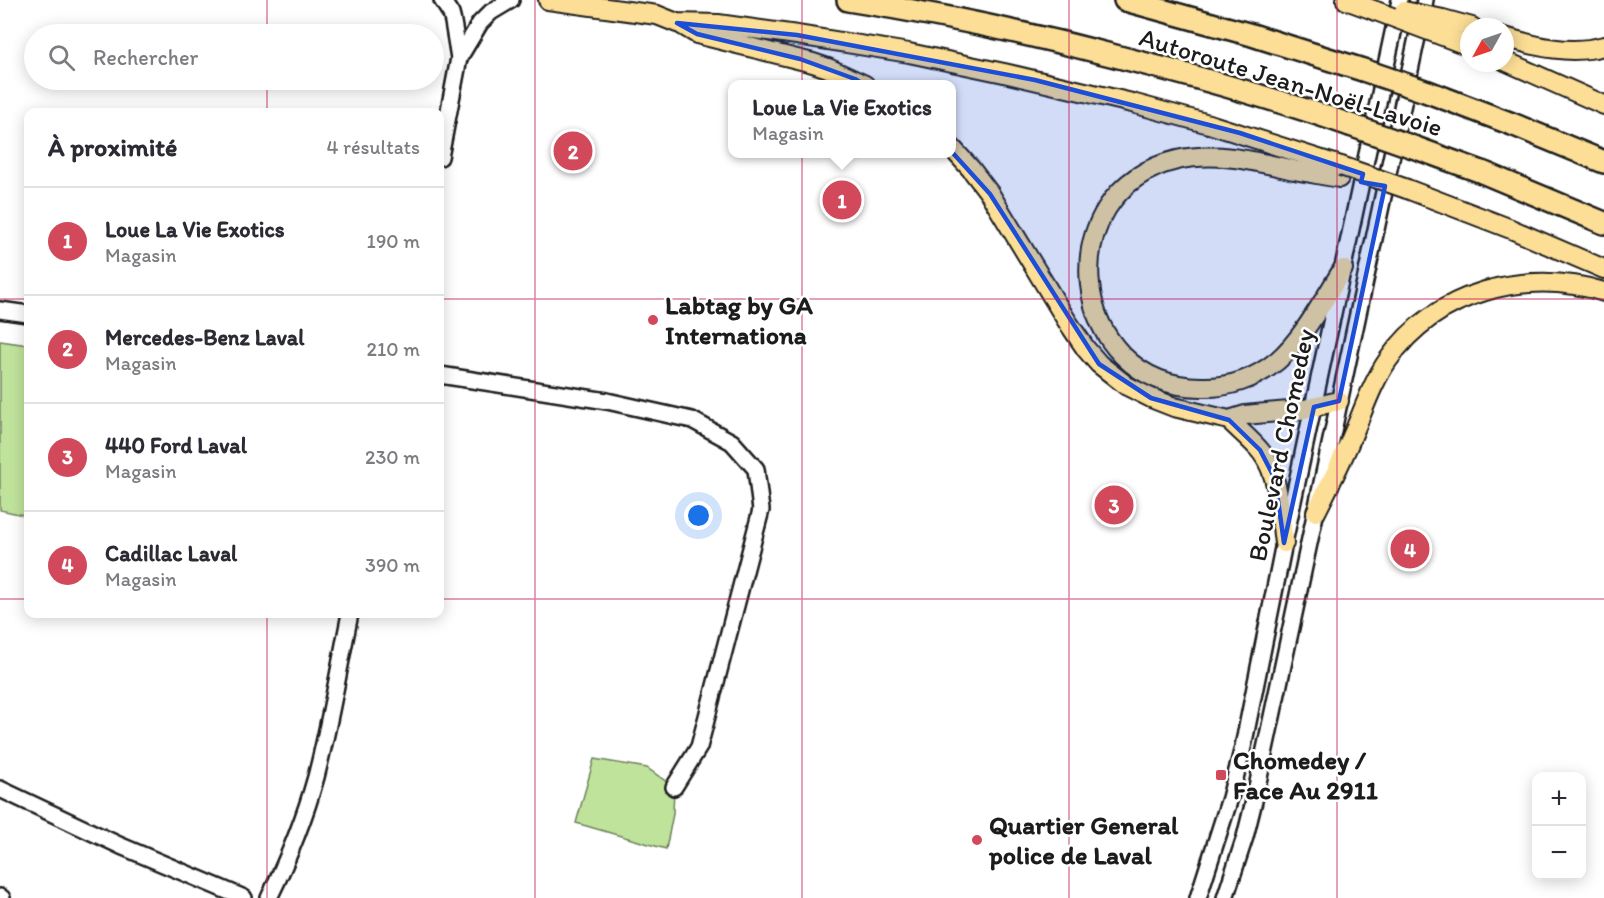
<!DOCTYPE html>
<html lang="fr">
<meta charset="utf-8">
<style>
:root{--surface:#fff;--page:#f7f7f7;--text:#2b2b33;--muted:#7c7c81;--line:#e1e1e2;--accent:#d1495b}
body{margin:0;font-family:Itim,sans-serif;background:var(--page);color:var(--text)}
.controls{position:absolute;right:18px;bottom:18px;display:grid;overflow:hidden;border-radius:12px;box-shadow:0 3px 15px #0003}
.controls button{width:54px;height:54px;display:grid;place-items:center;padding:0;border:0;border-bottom:2px solid var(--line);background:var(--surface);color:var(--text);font:30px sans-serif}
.compass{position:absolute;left:1460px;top:18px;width:54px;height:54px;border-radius:50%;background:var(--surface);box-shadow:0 3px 15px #0003;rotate:230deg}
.you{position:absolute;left:699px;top:516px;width:21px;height:21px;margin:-15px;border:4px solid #fff;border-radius:50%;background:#1a73e8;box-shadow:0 0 0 9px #1a73e833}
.badge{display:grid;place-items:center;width:39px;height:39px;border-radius:50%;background:var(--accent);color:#fff;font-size:20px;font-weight:700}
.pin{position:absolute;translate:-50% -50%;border:3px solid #fff;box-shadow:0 2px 6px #0006}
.popup{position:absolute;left:728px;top:80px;width:228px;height:78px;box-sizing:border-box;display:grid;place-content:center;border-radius:12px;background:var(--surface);filter:drop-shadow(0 2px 4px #0005);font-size:20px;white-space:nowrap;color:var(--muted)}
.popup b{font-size:22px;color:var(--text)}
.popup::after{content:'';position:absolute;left:50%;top:100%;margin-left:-12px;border:12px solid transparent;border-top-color:var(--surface)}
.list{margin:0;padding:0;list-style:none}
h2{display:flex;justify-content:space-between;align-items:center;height:78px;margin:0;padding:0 24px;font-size:26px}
h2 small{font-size:20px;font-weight:400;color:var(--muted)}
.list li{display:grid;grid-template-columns:39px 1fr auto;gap:18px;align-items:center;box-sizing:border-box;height:108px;padding:0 24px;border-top:2px solid var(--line)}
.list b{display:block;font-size:22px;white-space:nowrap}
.list p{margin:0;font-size:20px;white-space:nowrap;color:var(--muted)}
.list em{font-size:20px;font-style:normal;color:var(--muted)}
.icon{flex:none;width:33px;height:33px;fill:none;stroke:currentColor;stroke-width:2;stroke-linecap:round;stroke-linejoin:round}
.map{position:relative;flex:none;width:1604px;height:898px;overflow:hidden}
.search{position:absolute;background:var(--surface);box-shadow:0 3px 15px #0003;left:24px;top:24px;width:420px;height:66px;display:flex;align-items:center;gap:15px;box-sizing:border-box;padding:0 21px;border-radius:33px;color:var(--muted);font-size:22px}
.panel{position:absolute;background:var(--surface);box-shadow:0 3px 15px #0003;left:24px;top:108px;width:420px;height:510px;border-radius:12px}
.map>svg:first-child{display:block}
.green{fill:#c0e39c;stroke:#6e805c;stroke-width:1.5}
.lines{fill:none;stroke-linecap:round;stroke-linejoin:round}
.minor-casing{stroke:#1c1c1c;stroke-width:20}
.major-casing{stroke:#1c1c1c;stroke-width:22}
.highway-casing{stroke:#1c1c1c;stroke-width:26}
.minor{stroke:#fff;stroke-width:15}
.major{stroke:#fcde96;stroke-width:18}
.highway{stroke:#fcde96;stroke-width:21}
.major-bridge-casing{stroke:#1c1c1c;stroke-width:22;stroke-linecap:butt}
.highway-bridge-casing{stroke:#1c1c1c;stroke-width:26;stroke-linecap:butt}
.major-bridge{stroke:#fcde96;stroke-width:18}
.highway-bridge{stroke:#fcde96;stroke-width:21}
.marked{fill:#1d4ed8;fill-opacity:0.2;stroke:#1d4ed8;stroke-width:4.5;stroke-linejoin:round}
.grid{fill:none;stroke:#c2185b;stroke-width:1.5;stroke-opacity:0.55}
.poi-dot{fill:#d1495b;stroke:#fff;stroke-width:2}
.labels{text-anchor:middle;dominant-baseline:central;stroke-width:5;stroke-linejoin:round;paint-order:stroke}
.street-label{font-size:26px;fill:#1c1c1c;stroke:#fff}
.poi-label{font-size:26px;font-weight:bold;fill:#1c1c1c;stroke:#fff;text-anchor:start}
</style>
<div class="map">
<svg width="1604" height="898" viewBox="0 0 1604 898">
<rect width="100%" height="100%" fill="#fff"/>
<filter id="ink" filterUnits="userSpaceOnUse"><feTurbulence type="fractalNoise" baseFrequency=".0167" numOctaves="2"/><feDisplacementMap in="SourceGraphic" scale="12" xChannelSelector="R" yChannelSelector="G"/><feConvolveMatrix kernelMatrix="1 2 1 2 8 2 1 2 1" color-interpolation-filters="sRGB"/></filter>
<g filter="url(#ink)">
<g class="green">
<path d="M 0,341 L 28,345 L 28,516 L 0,510 Z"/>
<path d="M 594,759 L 647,768 L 674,787 L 673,814 L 666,849 L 576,823 Z"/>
</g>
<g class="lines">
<defs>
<g id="minor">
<path d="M 459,58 L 480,23 L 491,12 L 511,0"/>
<path d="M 440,157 L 459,58 L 453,22 L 451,14 L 442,0"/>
<path d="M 0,310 L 28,314"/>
<path d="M 440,375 L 607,401 L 692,420 L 732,442 L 756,469 L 761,510 L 699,747 L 674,787"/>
<path d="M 0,789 L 121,846 L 244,898"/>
<path d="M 0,897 L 2,898"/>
<path d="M 269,898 C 287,861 305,817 316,777 C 330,723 339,668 350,614"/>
<path d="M 1198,898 L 1230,798 L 1243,747 L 1284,543 L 1400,0"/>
<path d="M 1225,898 L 1245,837 L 1254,801 L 1425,0"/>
</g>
<g id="major">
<path d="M 548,0 L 657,15 L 677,23 L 718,24 L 797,35 L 909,53 L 1004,73 L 1132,103 L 1209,124 L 1341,166"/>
<path d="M 1346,0 L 1376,11"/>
<path d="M 1443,19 L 1472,27"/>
<path d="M 682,25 L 697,34 L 813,63 L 828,68 L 865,85"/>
<path d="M 1440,35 L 1469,46"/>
<path d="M 1505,37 C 1537,47 1571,55 1604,46"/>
<path d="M 1505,61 L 1604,105"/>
<path d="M 952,148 L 971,169 L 990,194 L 1067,321 L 1086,349 L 1099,364 L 1127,386 L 1151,398 L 1174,407 L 1229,420 L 1245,415 L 1300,410 L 1339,401"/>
<path d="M 1339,178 C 1324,175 1309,173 1294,170 C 1255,161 1217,151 1177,160 C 1046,191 1068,386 1201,387 C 1228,388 1255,379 1277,361 C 1303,339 1324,299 1343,269"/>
<path d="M 1407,189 L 1511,229 L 1604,269"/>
<path d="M 1229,420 C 1240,431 1253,441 1262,453 C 1280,477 1280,515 1284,543"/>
<path d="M 1316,512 C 1329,486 1342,461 1353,434 C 1364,409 1372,383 1388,360 C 1436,291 1526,268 1604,292"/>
</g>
<g id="highway">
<path d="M 848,0 C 938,14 1027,33 1115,56 C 1194,76 1273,98 1350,125"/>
<path d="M 1125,0 L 1252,35 L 1363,70"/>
<path d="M 1428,92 L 1512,124 L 1604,162"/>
<path d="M 1416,148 L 1482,172 L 1604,223"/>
</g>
</defs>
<use href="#minor" class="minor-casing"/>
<use href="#major" class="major-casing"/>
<use href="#highway" class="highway-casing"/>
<use href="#minor" class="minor"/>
<use href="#major" class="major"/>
<use href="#highway" class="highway"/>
<defs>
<g id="major-bridge">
<path d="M 1376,11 L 1440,35"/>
<path d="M 1404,11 L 1443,19"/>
<path d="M 1341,166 L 1407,189"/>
</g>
<g id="highway-bridge">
<path d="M 1363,70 L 1428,92"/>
<path d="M 1350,125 L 1416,148"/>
</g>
</defs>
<use href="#major-bridge" class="major-bridge-casing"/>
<use href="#highway-bridge" class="highway-bridge-casing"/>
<use href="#major-bridge" class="major-bridge"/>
<use href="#highway-bridge" class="highway-bridge"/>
</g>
</g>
<path class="marked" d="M 677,23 L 797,35 L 1035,80 L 1240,133 L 1363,174 L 1361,182 L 1385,186 L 1339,401 L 1314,407 L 1284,543 L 1275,479 L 1260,450 L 1229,420 L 1151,398 L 1099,364 L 990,194 L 932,130 L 855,79 L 800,59 L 697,34 Z"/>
<path class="grid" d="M 267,0 L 267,34M 535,0 L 535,898M 802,0 L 802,898M 1069,0 L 1069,898M 1337,0 L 1337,898M 267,80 L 267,112M 0,299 L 28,299M 440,299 L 1604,299M 0,599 L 28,599M 440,599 L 1604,599M 267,614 L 267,898"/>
<g class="poi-dot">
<circle cx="653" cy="320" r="6"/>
<rect x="1215" y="769" width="12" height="12" rx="3"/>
<circle cx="977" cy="840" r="6"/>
</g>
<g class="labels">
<g class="street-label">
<text transform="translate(1291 82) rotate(17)">Autoroute Jean-Noël-Lavoie</text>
<text transform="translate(1281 445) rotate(-78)">Boulevard Chomedey</text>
</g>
<g class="poi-label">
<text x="665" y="305">Labtag by GA<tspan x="665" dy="30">Internationa</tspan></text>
<text x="1233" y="760">Chomedey /<tspan x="1233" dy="30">Face Au 2911</tspan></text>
<text x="989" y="825">Quartier General<tspan x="989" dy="30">police de Laval</tspan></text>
</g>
</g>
</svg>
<div class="controls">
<button>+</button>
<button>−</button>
</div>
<svg class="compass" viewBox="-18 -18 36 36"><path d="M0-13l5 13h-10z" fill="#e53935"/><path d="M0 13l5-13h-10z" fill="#7c7c81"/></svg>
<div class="you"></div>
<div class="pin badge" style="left:842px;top:200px">1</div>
<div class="popup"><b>Loue La Vie Exotics</b>Magasin</div>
<div class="pin badge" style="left:573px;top:151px">2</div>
<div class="pin badge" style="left:1114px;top:505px">3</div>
<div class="pin badge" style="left:1410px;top:549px">4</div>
<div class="search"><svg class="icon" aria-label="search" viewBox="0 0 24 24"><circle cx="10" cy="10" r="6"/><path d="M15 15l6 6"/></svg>Rechercher</div>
<section class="panel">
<h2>À proximité<small>4 résultats</small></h2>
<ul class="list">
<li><span class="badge">1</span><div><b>Loue La Vie Exotics</b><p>Magasin</p></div><em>190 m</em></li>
<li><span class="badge">2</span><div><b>Mercedes-Benz Laval</b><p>Magasin</p></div><em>210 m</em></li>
<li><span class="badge">3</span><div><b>440 Ford Laval</b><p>Magasin</p></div><em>230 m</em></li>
<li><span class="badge">4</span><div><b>Cadillac Laval</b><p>Magasin</p></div><em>390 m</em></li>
</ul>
</section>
</div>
